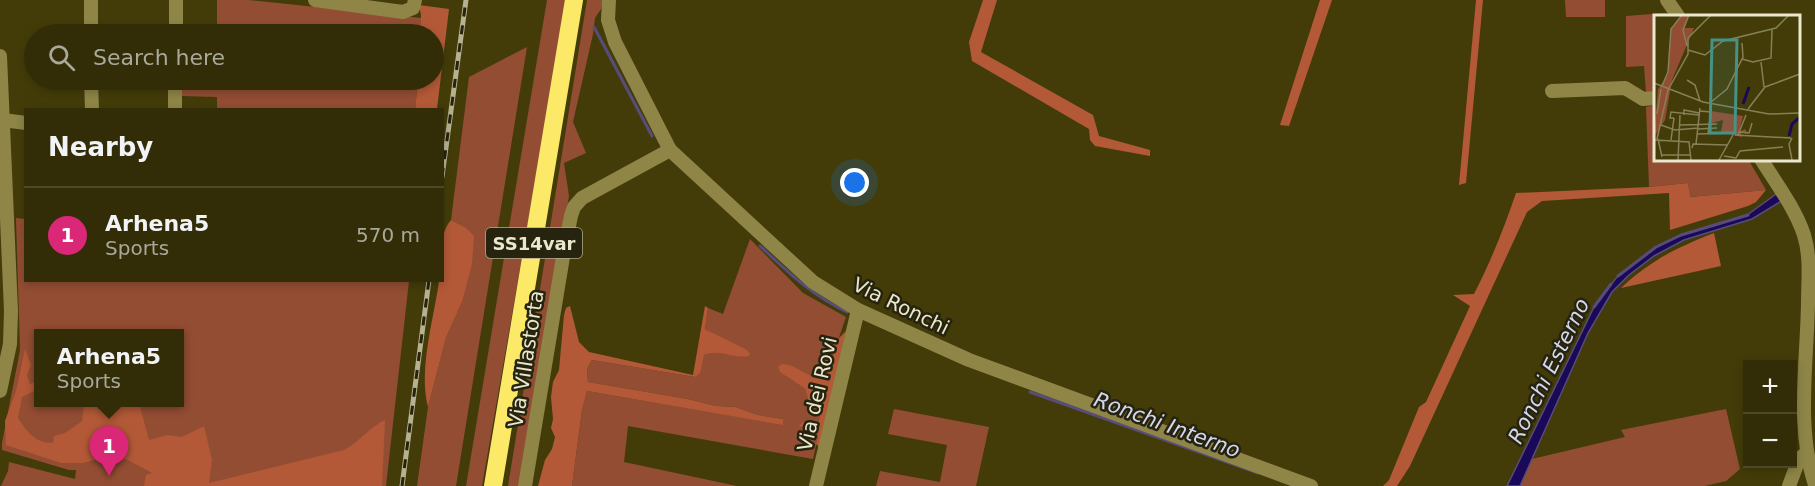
<!DOCTYPE html>
<meta charset="utf-8">
<style>
:root{--surface:#322d07;--page:#3a3511;--text:#f1f3f6;--muted:#a8a89b;--line:#4d4928;--accent:#db2777}
body{margin:0;font-family:"DejaVu Sans",sans-serif;background:var(--page);color:var(--text)}
.controls{position:absolute;right:18px;bottom:18px;display:grid;overflow:hidden;border-radius:0px;box-shadow:0 3px 9px #0003}
.controls button{width:54px;height:54px;display:grid;place-items:center;padding:0;border:0;border-bottom:2px solid var(--line);background:var(--surface);color:var(--text);font:30px sans-serif}
.you{position:absolute;left:855px;top:183px;width:21px;height:21px;margin:-15px;border:4px solid #fff;border-radius:50%;background:#1a73e8;box-shadow:0 0 0 9px #1a73e833}
.badge{display:grid;place-items:center;width:39px;height:39px;border-radius:50%;background:var(--accent);color:#fff;font-size:20px;font-weight:700}
.pin{position:absolute;translate:-50% -50px;filter:drop-shadow(0 2px 3px #0008)}
.pin::after{content:'';position:absolute;top:32px;width:21px;height:18px;background:inherit;clip-path:polygon(0 0,100% 0,50% 100%)}
.popup{position:absolute;left:34px;top:329px;width:150px;height:78px;box-sizing:border-box;display:grid;place-content:center;border-radius:0px;background:var(--surface);filter:drop-shadow(0 2px 4px #0005);font-size:20px;white-space:nowrap;color:var(--muted)}
.popup b{font-size:22px;color:var(--text)}
.popup::after{content:'';position:absolute;left:50%;top:100%;margin-left:-12px;border:12px solid transparent;border-top-color:var(--surface)}
.list{margin:0;padding:0;list-style:none}
h2{display:flex;justify-content:space-between;align-items:center;height:78px;margin:0;padding:0 24px;font-size:26px}
h2 small{font-size:20px;font-weight:400;color:var(--muted)}
.list li{display:grid;grid-template-columns:39px 1fr auto;gap:18px;align-items:center;box-sizing:border-box;height:96px;padding:0 24px;border-top:2px solid var(--line)}
.list b{display:block;font-size:22px;white-space:nowrap}
.list p{margin:0;font-size:20px;white-space:nowrap;color:var(--muted)}
.list em{font-size:20px;font-style:normal;color:var(--muted)}
.icon{flex:none;width:33px;height:33px;fill:none;stroke:currentColor;stroke-width:2;stroke-linecap:round;stroke-linejoin:round}
.map{position:relative;flex:none;width:1815px;height:486px;overflow:hidden}
.search{position:absolute;background:var(--surface);box-shadow:0 3px 9px #0003;left:24px;top:24px;width:420px;height:66px;display:flex;align-items:center;gap:15px;box-sizing:border-box;padding:0 21px;border-radius:33px;color:var(--muted);font-size:22px}
.panel{position:absolute;background:var(--surface);box-shadow:0 3px 9px #0003;left:24px;top:108px;width:420px;height:174px;border-radius:0px}
.map>svg:first-child{display:block}
.green{fill:#934d33;fill-rule:evenodd}
.forest{fill:#b35937}
.water{fill:#1a0958;stroke:#584c7b;stroke-width:1.5}
.lines{fill:none;stroke-linecap:round;stroke-linejoin:round}
.stream{stroke:#584c7b;stroke-width:3}
.minor{stroke:#8e8547;stroke-width:14}
.highway{stroke:#fce968;stroke-width:18}
.rail-casing{stroke:#b6b290;stroke-width:5}
.rail{stroke:#26230f;stroke-width:3;stroke-dasharray:9;stroke-linecap:butt}
.labels{text-anchor:middle;dominant-baseline:central;stroke-width:5;stroke-linejoin:round;paint-order:stroke}
.shield{fill:#26230f;stroke:#afac94;stroke-width:1.5}
.shield-label{font-size:18px;font-weight:bold;fill:#eae7cd}
.street-label{font-size:20px;fill:#eae7cd;stroke:#26230f}
.water-label{font-size:21px;font-style:italic;fill:#d5d7ee;stroke:#26230f}
.inset-river{fill:none;stroke:#1a0958;stroke-width:3}
.inset-road{fill:none;stroke:#868057;stroke-width:1.5}
.view{fill:#469286;fill-opacity:0.15;stroke:#469286;stroke-width:3}
.inset-edge{fill:none;stroke:#eae7cd;stroke-width:3}
</style>
<div class="map">
<svg width="1815" height="486" viewBox="0 0 1815 486">
<rect width="100%" height="100%" fill="#433c09"/>
<g class="green">
<path d="M 217,0 L 248,0 L 421,18 L 420,34 L 217,34 Z"/>
<path d="M 547,0 L 567,0 L 482,486 L 466,486 Z"/>
<path d="M 587,0 L 603,0 L 601,9 L 595,18 L 593,34 L 573,122 L 586,153 L 564,163 L 569,196 L 522,486 L 508,486 Z"/>
<path d="M 1565,0 L 1605,0 L 1605,17 L 1566,17 Z"/>
<path d="M 1666,13 L 1668,16 L 1656,16 L 1656,93 L 1646,93 L 1644,66 L 1626,67 L 1626,16 Z"/>
<path d="M 527,47 L 456,486 L 417,486 L 428,407 L 446,338 L 462,302 L 465,227 L 451,220 L 469,77 Z"/>
<path d="M 181,80 L 418,80 L 415,110 L 217,109 L 217,97 L 182,96 Z"/>
<path d="M 1656,105 L 1656,159 L 1748,159 L 1766,190 L 1689,197 L 1688,183 L 1649,187 L 1646,107 Z"/>
<path d="M 16,218 L 25,219 L 26,280 L 409,281 L 386,486 L 1,486 L 8,471 L 9,462 L 75,479 L 76,470 L 69,470 L 2,450 L 2,443 L 20,350 ZM 39,334 L 180,334 L 180,402 L 39,402 Z"/>
<path d="M 750,239 L 803,293 L 846,317 L 825,378 L 807,375 L 796,368 L 786,376 L 805,389 L 809,403 L 821,413 L 817,425 L 811,424 L 805,429 L 813,430 L 818,436 L 813,459 L 628,426 L 624,462 L 737,486 L 572,486 L 582,410 L 587,391 L 762,421 L 783,419 L 758,415 L 735,407 L 716,406 L 688,399 L 588,382 L 587,369 L 592,360 L 695,377 L 704,355 L 710,352 L 718,352 L 720,337 L 705,329 L 708,308 L 723,314 Z"/>
<path d="M 894,409 L 989,427 L 976,486 L 876,486 L 880,471 L 940,482 L 947,445 L 888,434 Z"/>
<path d="M 1726,409 L 1740,469 L 1726,481 L 1705,486 L 1520,486 L 1532,459 L 1625,437 L 1621,430 Z"/>
</g>
<g class="forest">
<path d="M 983,0 L 997,0 L 981,52 L 1093,115 L 1099,136 L 1150,150 L 1150,156 L 1095,146 L 1090,140 L 1089,129 L 972,61 L 969,42 Z"/>
<path d="M 1320,0 L 1332,0 L 1289,126 L 1280,125 Z"/>
<path d="M 1476,0 L 1483,0 L 1466,183 L 1459,185 Z"/>
<path d="M 419,5 L 449,9 L 437,109 L 415,110 L 418,80 L 434,80 L 434,34 L 420,34 L 421,15 Z"/>
<path d="M 1688,183 L 1690,197 L 1766,190 L 1756,202 L 1748,206 L 1670,230 L 1669,193 L 1542,201 L 1527,212 L 1410,466 L 1397,486 L 1383,486 L 1389,480 L 1419,407 L 1426,402 L 1470,306 L 1453,295 L 1474,294 C 1491,261 1504,228 1516,193 L 1649,187 Z"/>
<path d="M 451,220 L 465,227 L 474,236 L 472,264 L 462,302 L 446,338 L 428,407 C 418,369 434,319 439,281 L 442,280 C 442,263 438,234 451,220 Z"/>
<path d="M 1714,233 L 1721,266 L 1621,288 C 1651,260 1676,248 1714,233 Z"/>
<path d="M 570,306 L 579,342 L 589,352 L 693,375 L 705,306 L 708,308 L 705,329 L 747,350 L 750,354 L 749,356 C 733,359 719,348 704,355 L 700,373 L 695,377 L 592,360 L 587,369 L 588,382 L 688,399 L 716,406 L 735,407 L 758,415 L 783,419 L 783,425 L 587,391 L 582,410 L 572,486 L 538,486 L 545,460 L 552,449 L 555,437 L 551,428 L 553,419 L 551,397 L 553,382 L 559,370 L 564,315 L 566,308 Z"/>
<path d="M 846,331 L 820,448 L 816,444 L 818,436 L 813,430 L 799,426 L 802,422 L 817,425 L 821,413 L 809,403 L 805,389 L 780,372 L 778,367 L 782,364 C 799,365 805,378 825,378 L 832,360 L 837,340 Z"/>
<path d="M 25,349 L 31,365 L 27,375 L 30,384 L 38,381 L 34,391 L 22,397 L 18,418 C 27,432 35,443 53,443 L 54,436 L 65,433 L 82,421 L 84,405 L 78,403 L 139,403 L 149,440 L 168,435 L 182,437 L 204,426 L 212,460 L 209,483 L 344,450 C 360,442 368,428 385,420 L 382,486 L 144,486 L 146,475 L 152,473 L 128,460 L 109,456 L 83,463 L 61,463 L 6,445 L 5,421 L 16,391 Z"/>
</g>
<path class="water" d="M 1779,192 L 1783,200 L 1752,219 L 1684,240 L 1654,256 L 1629,275 L 1612,292 L 1588,333 L 1520,486 L 1507,486 L 1595,305 L 1617,277 L 1656,247 L 1681,235 L 1747,215 Z"/>
<g class="lines">
<g class="stream">
<path d="M 594,27 L 652,136"/>
<path d="M 760,246 C 788,272 811,295 847,312"/>
<path d="M 1618,276 L 1656,247 L 1681,235 L 1748,215"/>
<path d="M 1594,307 L 1611,284"/>
<path d="M 1030,392 L 1258,473"/>
</g>
<g class="minor">
<path d="M 91,0 L 91,34"/>
<path d="M 315,0 L 403,12 L 413,8 L 415,0"/>
<path d="M 609,0 L 608,20 L 615,42 L 670,150 L 813,282 L 858,310 L 969,360 L 1311,486"/>
<path d="M 1667,0 L 1678,16"/>
<path d="M 176,34 L 176,0"/>
<path d="M 0,56 L 11,311 L 10,344 L 0,391"/>
<path d="M 91,80 L 92,110"/>
<path d="M 1552,91 L 1625,88 L 1643,99 L 1656,98"/>
<path d="M 175,110 L 175,80"/>
<path d="M 3,120 L 26,123"/>
<path d="M 1761,159 C 1776,183 1795,208 1804,235 C 1811,257 1808,281 1808,303 C 1807,364 1796,427 1815,485"/>
<path d="M 525,486 L 564,251 L 571,216 L 574,207 L 582,198 L 670,150"/>
<path d="M 816,486 L 858,310"/>
<path d="M 1789,486 L 1799,459 L 1806,453"/>
</g>
<path class="highway" d="M 493,486 L 574,0"/>
<defs>
<g id="rail">
<path d="M 442,177 L 466,0"/>
<path d="M 402,486 L 429,280"/>
</g>
</defs>
<use href="#rail" class="rail-casing"/>
<use href="#rail" class="rail"/>
</g>
<g class="labels">
<rect class="shield" x="486" y="228" width="96" height="30" rx="4.5"/>
<g class="shield-label">
<text x="534" y="243">SS14var</text>
</g>
<g class="street-label">
<text transform="translate(901 306) rotate(26)">Via Ronchi</text>
<text transform="translate(526 359) rotate(-81)">Via Villastorta</text>
<text transform="translate(817 394) rotate(-77)">Via dei Rovi</text>
</g>
<g class="water-label">
<text transform="translate(1549 371) rotate(-64)">Ronchi Esterno</text>
<text transform="translate(1167 425) rotate(20)">Ronchi Interno</text>
</g>
</g>
<g transform="translate(1654 15)">
<rect width="146" height="146" fill="#433c09"/>
<path d="M 28,0 L 35,0 L 30,13 L 40,13 L 18,65 L 11,105 L 0,122 L 4,74 L 14,60 L 17,14 ZM 57,96 L 89,101 L 85,117 L 91,114 L 94,119 L 87,117 L 88,122 L 67,117 L 69,105 L 58,108 Z" fill="#934d33"/>
<path class="inset-river" d="M 89,89 L 95,72M 135,121 L 138,109 L 145,103"/>
<path class="inset-road" d="M 33,31 L 29,15 L 35,0M 34,35 L 51,40 L 69,26 L 122,13 L 135,0M 88,44 L 99,47 L 117,43 L 118,15M 107,47 L 110,72M 33,65 L 41,70 L 46,86M 0,68 L 49,87 L 115,99 L 146,98M 8,71 L 14,57 L 17,14 L 28,0M 57,87 L 73,74 L 89,42 L 88,28M 94,94 L 111,72 L 146,59M 46,96 L 57,97 L 54,118M 3,99 L 7,74M 30,100 L 30,95 L 45,98M 20,103 L 16,103 L 17,97 L 45,100M 7,110 L 21,115 L 44,113M 26,110 L 63,109M 44,114 L 63,113M 85,117 L 95,118 L 98,108M 43,119 L 78,118M 81,120 L 137,123M 84,120 L 92,100M 138,123 L 135,129 L 138,145M 3,124 L 14,75 L 34,39 L 34,23 L 57,0M 4,124 L 8,142M 1,125 L 35,127 L 37,145M 17,125 L 20,103M 42,129 L 46,93M 38,133 L 39,129 L 74,130M 8,140 L 37,140M 70,141 L 82,143 L 86,136 L 129,132M 24,145 L 26,100M 65,145 L 79,120"/>
<path class="view" d="M 58,25 L 83,25 L 81,118 L 56,118 Z"/>
<rect width="146" height="146" class="inset-edge"/>
</g>
</svg>
<div class="controls">
<button>+</button>
<button>−</button>
</div>
<div class="you"></div>
<div class="pin badge" style="left:109px;top:476px">1</div>
<div class="popup"><b>Arhena5</b>Sports</div>
<div class="search"><svg class="icon" aria-label="search" viewBox="0 0 24 24"><circle cx="10" cy="10" r="6"/><path d="M15 15l6 6"/></svg>Search here</div>
<section class="panel">
<h2>Nearby<small></small></h2>
<ul class="list">
<li><span class="badge">1</span><div><b>Arhena5</b><p>Sports</p></div><em>570 m</em></li>
</ul>
</section>
</div>
